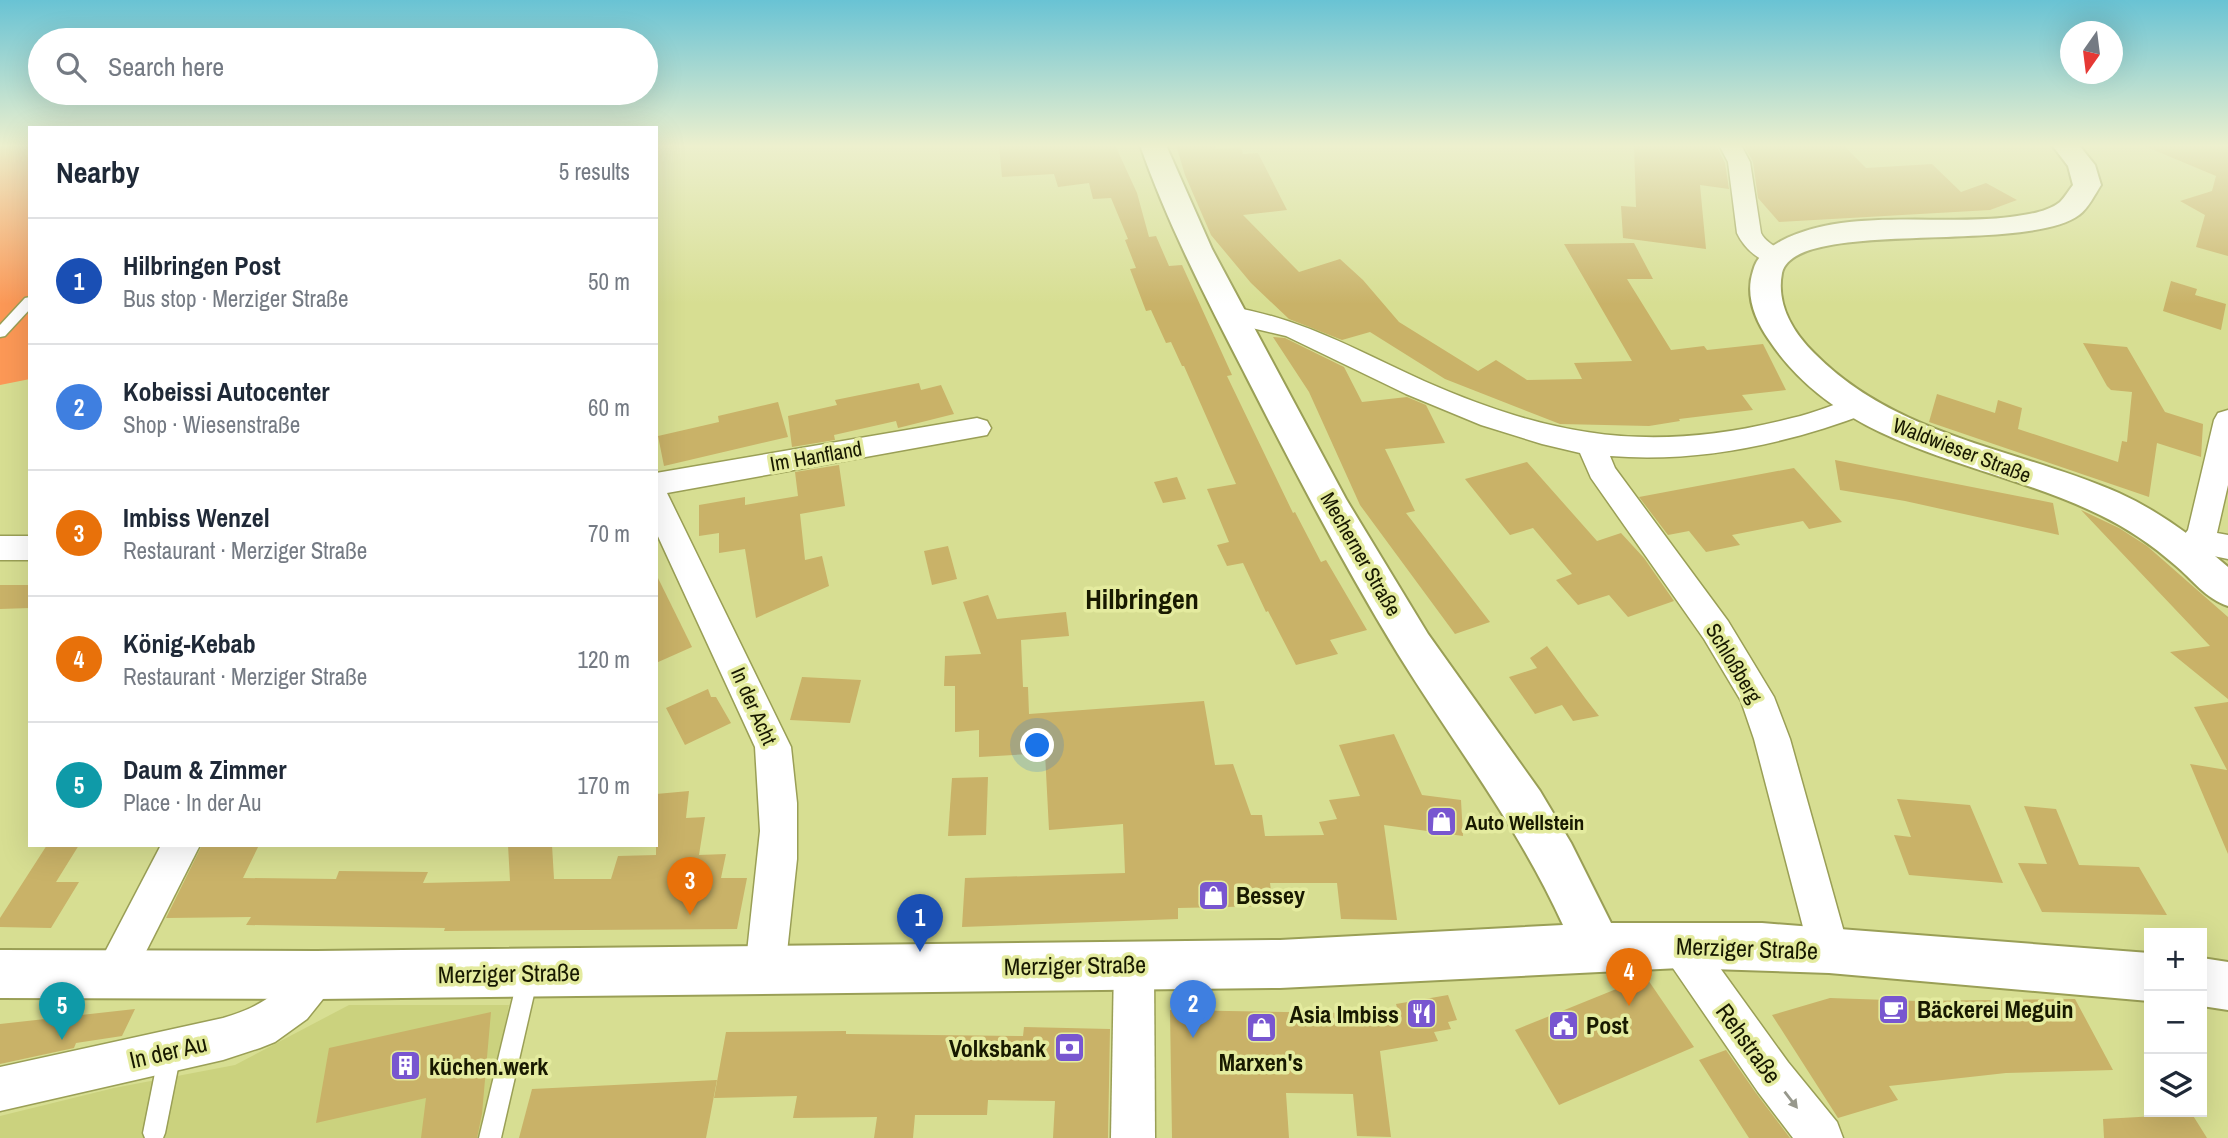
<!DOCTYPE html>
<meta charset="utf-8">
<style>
:root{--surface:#fff;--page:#f2f2f3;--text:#1f2937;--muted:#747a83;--line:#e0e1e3;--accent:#d93025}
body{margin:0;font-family:"Archivo Narrow",sans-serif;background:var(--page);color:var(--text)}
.controls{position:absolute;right:21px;bottom:21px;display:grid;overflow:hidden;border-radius:0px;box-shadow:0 7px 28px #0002}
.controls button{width:63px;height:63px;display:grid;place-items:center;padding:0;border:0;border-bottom:2px solid var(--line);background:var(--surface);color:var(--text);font:35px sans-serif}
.compass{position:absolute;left:2060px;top:21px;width:63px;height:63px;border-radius:50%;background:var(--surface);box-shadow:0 7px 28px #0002;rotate:194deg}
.you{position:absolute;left:1038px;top:746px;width:24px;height:24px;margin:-18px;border:5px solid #fff;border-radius:50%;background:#1a73e8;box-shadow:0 0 0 10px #1a73e833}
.badge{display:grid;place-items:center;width:46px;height:46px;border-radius:50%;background:var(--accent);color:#fff;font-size:23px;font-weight:700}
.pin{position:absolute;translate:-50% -58px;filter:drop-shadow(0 2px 4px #0008)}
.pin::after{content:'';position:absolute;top:37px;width:24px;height:21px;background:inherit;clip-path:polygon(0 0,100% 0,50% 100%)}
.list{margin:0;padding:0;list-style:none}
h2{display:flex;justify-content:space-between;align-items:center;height:91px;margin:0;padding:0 28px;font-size:30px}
h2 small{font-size:23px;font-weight:400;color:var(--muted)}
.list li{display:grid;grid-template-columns:46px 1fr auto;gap:21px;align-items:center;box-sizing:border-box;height:126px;padding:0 28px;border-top:2px solid var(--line)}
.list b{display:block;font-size:26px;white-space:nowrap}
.list p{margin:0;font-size:23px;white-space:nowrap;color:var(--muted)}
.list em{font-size:23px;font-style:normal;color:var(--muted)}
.icon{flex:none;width:38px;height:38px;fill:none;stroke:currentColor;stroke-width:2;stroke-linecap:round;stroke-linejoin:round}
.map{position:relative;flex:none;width:2228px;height:1138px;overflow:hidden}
.search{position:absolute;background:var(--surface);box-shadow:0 7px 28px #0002;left:28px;top:28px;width:630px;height:77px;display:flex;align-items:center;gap:18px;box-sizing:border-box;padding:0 24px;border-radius:38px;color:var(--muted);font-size:26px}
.panel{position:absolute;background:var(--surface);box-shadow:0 7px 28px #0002;left:28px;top:126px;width:630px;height:721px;border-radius:0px}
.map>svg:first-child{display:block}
.built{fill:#cbd27e}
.green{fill:#fc9856}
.building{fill:#c9b268}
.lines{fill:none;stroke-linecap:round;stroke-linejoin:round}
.lane-casing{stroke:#9a9f56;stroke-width:3}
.street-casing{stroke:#9a9f56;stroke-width:3}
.secondary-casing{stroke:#9a9f56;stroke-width:4}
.lane{fill:#fff;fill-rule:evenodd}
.street{fill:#fff;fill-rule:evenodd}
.secondary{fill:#fff;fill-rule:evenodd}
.oneway{fill:#97988c}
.labels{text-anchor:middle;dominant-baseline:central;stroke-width:7;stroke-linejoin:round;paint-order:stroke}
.street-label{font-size:21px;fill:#181900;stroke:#e4eb9f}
.poi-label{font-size:21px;font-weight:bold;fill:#181900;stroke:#e4eb9f;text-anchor:start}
.near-poi-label{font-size:24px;font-weight:bold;fill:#181900;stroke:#e4eb9f;text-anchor:start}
.near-street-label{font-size:24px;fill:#181900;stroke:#e4eb9f}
.district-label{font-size:28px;font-weight:bold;fill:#181900;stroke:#e4eb9f}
</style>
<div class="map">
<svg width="2228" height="1138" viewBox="0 0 2228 1138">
<rect width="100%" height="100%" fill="#d7de92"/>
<path class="built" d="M 349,1005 L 509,1005 L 483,1138 L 0,1138 L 0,1116 L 114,1088 L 235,1065 Z"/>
<path class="green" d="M 0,145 L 30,145 L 30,379 L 0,385 Z"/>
<g class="building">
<path d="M 999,145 L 1115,145 L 1137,193 L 1149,237 L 1156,236 L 1169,266 L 1182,265 L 1232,375 L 1227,376 L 1293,513 L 1295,512 L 1321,562 L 1326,560 L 1367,630 L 1330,640 L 1338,654 L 1296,665 L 1268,611 L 1266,612 L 1243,563 L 1227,566 L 1217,545 L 1229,542 L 1207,489 L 1236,484 L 1184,366 L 1182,366 L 1171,342 L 1166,343 L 1151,310 L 1146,311 L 1130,269 L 1136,268 L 1125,240 L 1128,239 L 1111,198 L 1093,199 L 1089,183 L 1058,187 L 1054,174 L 1002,177 Z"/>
<path d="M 1176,145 L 1215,145 L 1216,149 L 1241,147 L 1243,154 L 1258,153 L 1287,210 L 1243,215 L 1299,272 L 1340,259 L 1363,280 L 1399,322 L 1478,371 L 1496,360 L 1527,380 L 1582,379 L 1574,363 L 1632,361 L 1564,244 L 1634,243 L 1653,279 L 1627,279 L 1671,350 L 1704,346 L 1707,350 L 1763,344 L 1786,390 L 1742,395 L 1753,410 L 1679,419 L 1680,421 L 1649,426 L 1560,424 L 1445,379 L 1370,332 L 1342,340 L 1289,319 L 1251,283 L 1211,235 L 1185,175 Z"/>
<path d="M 1634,145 L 1716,145 L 1725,163 L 1729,189 L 1700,185 L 1706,249 L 1623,238 L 1621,206 L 1636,207 Z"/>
<path d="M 1744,145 L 1843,145 L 1866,168 L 1932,164 L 1961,192 L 1986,183 L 2017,200 L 1990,210 L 1779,222 L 1758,198 L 1753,162 Z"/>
<path d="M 2142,145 L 2228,145 L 2228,256 L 2196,247 L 2205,215 L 2180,201 L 2212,191 L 2216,176 Z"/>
<path d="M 2171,281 L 2197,289 L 2195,295 L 2226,304 L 2221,330 L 2163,311 Z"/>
<path d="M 1273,337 L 1285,338 L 1344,367 L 1362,402 L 1407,397 L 1426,405 L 1445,443 L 1385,449 L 1415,511 L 1406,513 L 1490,622 L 1455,634 L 1360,505 L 1309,392 Z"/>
<path d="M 2083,343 L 2127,347 L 2165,412 L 2203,424 L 2201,457 L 2157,443 L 2149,497 L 1929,422 L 1937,394 L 1995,413 L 1998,400 L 2022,408 L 2018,429 L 2118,462 L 2122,441 L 2127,442 L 2132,392 L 2111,390 L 2107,386 Z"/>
<path d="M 919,383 L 921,390 L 941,385 L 954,414 L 898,428 L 896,421 L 834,435 L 835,440 L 792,447 L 788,416 L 837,405 L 835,400 Z"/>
<path d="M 778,402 L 788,437 L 664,466 L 658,436 L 719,422 L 718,416 Z"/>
<path d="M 1835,460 L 2053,503 L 2059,535 L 1905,501 L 1840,490 Z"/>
<path d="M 1527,462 L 1597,541 L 1621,533 L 1644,558 L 1674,601 L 1628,617 L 1609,595 L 1578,605 L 1556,580 L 1572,574 L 1533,528 L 1510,535 L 1465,479 Z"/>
<path d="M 839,465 L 845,506 L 800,514 L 805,560 L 822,556 L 829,586 L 756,618 L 745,549 L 719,553 L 719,533 L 699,536 L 699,505 L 745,497 L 745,505 L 798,496 L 795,472 Z"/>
<path d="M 1794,468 L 1842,522 L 1809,529 L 1803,521 L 1732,535 L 1740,545 L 1706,552 L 1689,531 L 1668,535 L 1639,497 Z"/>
<path d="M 1177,477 L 1186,499 L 1163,503 L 1154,482 Z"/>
<path d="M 2081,510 L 2119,528 L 2147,546 L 2228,617 L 2228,699 L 2170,652 L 2210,646 Z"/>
<path d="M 948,546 L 957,579 L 932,585 L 924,551 Z"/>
<path d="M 656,574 L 692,647 L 656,663 Z"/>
<path d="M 0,585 L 30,585 L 30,608 L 0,609 Z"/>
<path d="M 988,595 L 997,619 L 1066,612 L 1069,636 L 1021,640 L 1023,687 L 1028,687 L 1029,714 L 1204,701 L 1215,765 L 1233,764 L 1251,815 L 1262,815 L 1265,836 L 1324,835 L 1319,822 L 1337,819 L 1329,800 L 1360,796 L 1339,745 L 1394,734 L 1422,795 L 1461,800 L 1463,836 L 1384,825 L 1397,920 L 1341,919 L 1337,883 L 1270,883 L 1273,906 L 1178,908 L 1178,919 L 962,927 L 965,878 L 1125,873 L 1123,824 L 1049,830 L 1045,753 L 979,757 L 979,730 L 955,732 L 955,686 L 944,686 L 945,656 L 981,654 L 963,602 Z"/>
<path d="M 1547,646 L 1585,698 L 1599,716 L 1573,721 L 1562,705 L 1535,714 L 1509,677 L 1537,668 L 1530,658 Z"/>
<path d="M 802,677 L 861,680 L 850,723 L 790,720 Z"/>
<path d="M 708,689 L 711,697 L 716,697 L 731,723 L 685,745 L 666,708 Z"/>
<path d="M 2228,702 L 2228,854 L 2190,764 L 2227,770 L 2194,707 Z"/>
<path d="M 988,777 L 986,835 L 948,836 L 952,778 Z"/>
<path d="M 689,791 L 686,818 L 705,817 L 699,855 L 726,854 L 721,878 L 747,878 L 737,929 L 444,931 L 445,928 L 246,925 L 251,917 L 166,918 L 202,845 L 259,845 L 243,878 L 336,879 L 339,871 L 428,872 L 423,883 L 510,881 L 508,845 L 552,845 L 554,879 L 611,879 L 618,856 L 656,855 L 656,794 Z"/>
<path d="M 1897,799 L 1970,805 L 2003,883 L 1909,875 L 1894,835 L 1911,837 Z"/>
<path d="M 2024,806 L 2056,809 L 2079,865 L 2139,867 L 2167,915 L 2042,912 L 2018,863 L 2047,864 Z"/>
<path d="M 47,845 L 79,845 L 56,882 L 79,882 L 51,928 L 0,927 L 0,918 Z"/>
<path d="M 1646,977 L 1694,1047 L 1559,1105 L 1515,1030 Z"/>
<path d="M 1448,995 L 1457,1020 L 1448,1022 L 1451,1029 L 1434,1032 L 1438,1041 L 1380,1051 L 1391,1137 L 1357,1136 L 1353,1094 L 1286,1093 L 1289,1138 L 1172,1138 L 1170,1010 L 1399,1014 L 1396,1004 Z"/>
<path d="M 1830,998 L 1917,1001 L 2075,999 L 2113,1070 L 2006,1073 L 1889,1086 L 1898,1100 L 1838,1118 L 1772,1015 Z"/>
<path d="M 135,1009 L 122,1036 L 76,1043 L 74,1048 L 0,1064 L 0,1024 Z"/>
<path d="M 491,1012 L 482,1114 L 477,1138 L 421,1138 L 426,1098 L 316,1123 L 329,1048 Z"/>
<path d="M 1024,1027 L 1110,1029 L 1108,1138 L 1053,1138 L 1055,1101 L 988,1100 L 987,1115 L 915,1115 L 913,1138 L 874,1138 L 877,1117 L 793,1118 L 797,1096 L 714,1098 L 726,1032 L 846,1031 L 846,1034 L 1023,1036 Z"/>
<path d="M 1726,1050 L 1756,1093 L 1790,1138 L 1749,1138 L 1699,1060 Z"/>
<path d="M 717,1080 L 706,1138 L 519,1138 L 532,1089 Z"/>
<path d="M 2192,1114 L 2207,1138 L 2104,1138 L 2103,1119 Z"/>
</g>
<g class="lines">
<defs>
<g id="lane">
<path d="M 30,297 L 30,309 L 5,336 L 0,337 L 0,325 L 25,298 Z"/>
<path d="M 528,967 L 535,970 L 538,977 L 501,1138 L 479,1138 L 518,977 L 521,970 Z"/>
<path d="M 170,1042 L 177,1046 L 181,1053 L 165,1133 L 163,1138 L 145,1138 L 143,1133 L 159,1053 L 163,1046 Z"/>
</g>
<g id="street">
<path d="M 1719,145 L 1741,145 L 1750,162 L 1761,233 C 1766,244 1780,247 1787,257 L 1784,262 C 1764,267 1745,250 1737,233 L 1728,162 Z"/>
<path d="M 1231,307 C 1301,318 1360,352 1424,381 C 1554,438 1652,454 1792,418 C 1815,413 1836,403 1858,397 L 1868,399 L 1872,406 L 1868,413 C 1787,444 1698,463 1610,456 L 1615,468 L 1728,621 L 1774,697 L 1790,739 L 1849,950 L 1843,964 L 1829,969 L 1815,964 L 1809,950 L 1754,739 L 1741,701 L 1704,639 L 1591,478 L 1580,453 L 1542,444 L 1481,425 L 1406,394 L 1286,336 L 1222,321 L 1218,315 L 1222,309 Z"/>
<path d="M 2228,410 L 2228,485 L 2217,533 L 2228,535 L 2228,559 L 2204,554 C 2195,564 2188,565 2175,561 L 2170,553 L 2188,530 L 2214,420 L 2218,413 Z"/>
<path d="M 977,418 L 987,421 L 991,428 L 987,435 L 667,493 L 791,747 L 797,803 L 797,859 L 785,971 L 779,985 L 765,991 L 751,985 L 745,971 L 760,831 L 755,747 L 656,532 L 656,473 Z"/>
<rect x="0" y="536" width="30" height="24"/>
<path d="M 161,845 L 200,845 L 127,989 L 113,995 L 99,989 L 93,975 Z"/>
<path d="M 1680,926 L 1694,932 L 1788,1062 L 1837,1122 L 1843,1138 L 1793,1138 L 1758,1092 L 1666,958 L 1660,945 L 1666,932 Z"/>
<path d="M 1134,945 L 1148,950 L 1154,964 L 1155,1138 L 1111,1138 L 1114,964 L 1120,950 Z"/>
<path d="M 317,955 L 331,961 L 337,975 L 331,989 L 307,1019 L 275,1042 L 260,1048 L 223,1060 L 0,1111 L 0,1067 L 223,1018 C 243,1012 261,1005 277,991 C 293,977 296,964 317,955 Z"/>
</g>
<g id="secondary">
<path d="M 1140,145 L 1166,145 L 1212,249 L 1346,499 L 1428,634 L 1540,791 L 1571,843 L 1611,923 L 1762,923 L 2149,953 L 2149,1001 L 1829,973 L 1680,968 L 1280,988 L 317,999 L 0,998 L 0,950 L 317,951 L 1280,940 L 1563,925 C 1518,826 1455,746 1398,654 C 1343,564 1294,470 1246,376 C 1207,300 1168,225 1140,145 Z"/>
<path d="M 2052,145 L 2079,145 L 2095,165 L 2101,185 C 2095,194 2088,209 2079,215 C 2026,255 1794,217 1782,273 C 1776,304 1793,332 1814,353 C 1896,437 2016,448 2119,493 C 2159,511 2195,538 2228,567 L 2228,606 C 2206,599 2192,579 2175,565 C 2152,545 2127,528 2100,515 C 1988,460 1844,453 1769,340 C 1755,320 1745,295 1753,271 C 1757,255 1768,249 1781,241 C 1846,207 1938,226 2010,217 C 2026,215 2048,212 2060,202 C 2065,197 2069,190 2073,185 L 2068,166 Z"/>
<path d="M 2202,958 L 2228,962 L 2228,1010 L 2202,1006 Z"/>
</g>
</defs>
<use href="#lane" class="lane-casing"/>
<use href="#street" class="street-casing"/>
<use href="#secondary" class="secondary-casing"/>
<use href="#lane" class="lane"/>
<use href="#street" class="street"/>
<use href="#secondary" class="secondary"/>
</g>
<defs><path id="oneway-solid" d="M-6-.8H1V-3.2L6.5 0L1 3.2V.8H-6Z" transform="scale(1.75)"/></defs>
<use class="oneway" href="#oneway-solid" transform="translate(1791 1100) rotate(52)"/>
<linearGradient id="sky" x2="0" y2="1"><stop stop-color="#69c3d4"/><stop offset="0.48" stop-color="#edf0ce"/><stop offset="1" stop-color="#edf0ce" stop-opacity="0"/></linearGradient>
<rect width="2228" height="304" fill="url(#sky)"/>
<defs>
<symbol id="shop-square" viewBox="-11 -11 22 22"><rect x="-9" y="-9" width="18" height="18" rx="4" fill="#7856d0" stroke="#e4eb9f"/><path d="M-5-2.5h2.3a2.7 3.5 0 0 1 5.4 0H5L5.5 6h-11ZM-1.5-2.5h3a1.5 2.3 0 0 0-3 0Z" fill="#fff"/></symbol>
<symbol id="cafe-square" viewBox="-11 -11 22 22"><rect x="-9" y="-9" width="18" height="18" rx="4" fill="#7856d0" stroke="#e4eb9f"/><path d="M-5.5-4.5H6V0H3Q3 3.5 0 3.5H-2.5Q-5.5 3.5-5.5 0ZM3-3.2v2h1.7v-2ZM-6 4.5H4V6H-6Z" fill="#fff"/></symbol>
<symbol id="restaurant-square" viewBox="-11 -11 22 22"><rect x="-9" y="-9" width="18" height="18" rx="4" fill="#7856d0" stroke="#e4eb9f"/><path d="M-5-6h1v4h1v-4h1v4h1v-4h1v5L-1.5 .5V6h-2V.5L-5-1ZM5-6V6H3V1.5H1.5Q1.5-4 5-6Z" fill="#fff"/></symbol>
<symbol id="civic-square" viewBox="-11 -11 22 22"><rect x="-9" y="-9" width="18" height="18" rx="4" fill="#7856d0" stroke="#e4eb9f"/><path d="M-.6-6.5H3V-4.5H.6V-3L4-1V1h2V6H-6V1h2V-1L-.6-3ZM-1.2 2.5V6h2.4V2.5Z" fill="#fff"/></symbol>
<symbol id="bank-square" viewBox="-11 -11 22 22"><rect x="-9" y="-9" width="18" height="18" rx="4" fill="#7856d0" stroke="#e4eb9f"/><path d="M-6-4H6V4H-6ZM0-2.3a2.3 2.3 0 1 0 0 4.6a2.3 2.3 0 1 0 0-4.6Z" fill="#fff"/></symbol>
<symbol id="building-square" viewBox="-11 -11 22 22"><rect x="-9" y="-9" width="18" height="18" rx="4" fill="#7856d0" stroke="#e4eb9f"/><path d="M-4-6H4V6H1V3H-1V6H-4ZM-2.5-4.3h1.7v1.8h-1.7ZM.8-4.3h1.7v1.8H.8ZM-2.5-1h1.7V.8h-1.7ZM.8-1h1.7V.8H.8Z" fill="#fff"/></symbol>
</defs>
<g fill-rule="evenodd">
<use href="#shop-square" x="1424" y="804" width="35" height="35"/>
<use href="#shop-square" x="1196" y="878" width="35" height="35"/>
<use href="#cafe-square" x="1876" y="992" width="35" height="35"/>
<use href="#restaurant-square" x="1404" y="996" width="35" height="35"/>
<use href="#civic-square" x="1546" y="1008" width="35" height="35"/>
<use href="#shop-square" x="1244" y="1010" width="35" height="35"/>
<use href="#bank-square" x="1052" y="1030" width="35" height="35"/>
<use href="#building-square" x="388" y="1048" width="35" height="35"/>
</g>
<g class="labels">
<g class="street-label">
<text transform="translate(1962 450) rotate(21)">Waldwieser Straße</text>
<text transform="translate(816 456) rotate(-10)">Im Hanfland</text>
<text transform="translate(1361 554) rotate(60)">Mecherner Straße</text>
<text transform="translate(1734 663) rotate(59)">Schloßberg</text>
<text transform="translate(754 706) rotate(66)">In der Acht</text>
</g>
<g class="poi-label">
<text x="1465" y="822">Auto Wellstein</text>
</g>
<g class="near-poi-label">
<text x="1236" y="895">Bessey</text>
<text x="1917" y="1009">Bäckerei Meguin</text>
<text x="1399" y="1014" text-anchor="end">Asia Imbiss</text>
<text x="1586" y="1025">Post</text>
<text x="1046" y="1048" text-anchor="end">Volksbank</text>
<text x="1261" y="1062" text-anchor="middle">Marxen's</text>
<text x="429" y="1066">küchen.werk</text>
</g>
<g class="near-street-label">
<text transform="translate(1747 948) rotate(2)">Merziger Straße</text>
<text transform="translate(1075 965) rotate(-1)">Merziger Straße</text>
<text transform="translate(509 973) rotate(-1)">Merziger Straße</text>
<text transform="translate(1749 1043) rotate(54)">Rehstraße</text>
<text transform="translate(168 1051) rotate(-13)">In der Au</text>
</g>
<g class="district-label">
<text x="1142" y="599">Hilbringen</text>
</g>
</g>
</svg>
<div class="controls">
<button>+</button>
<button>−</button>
<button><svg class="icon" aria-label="layers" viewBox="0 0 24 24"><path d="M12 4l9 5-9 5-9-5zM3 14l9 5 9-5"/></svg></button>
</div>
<svg class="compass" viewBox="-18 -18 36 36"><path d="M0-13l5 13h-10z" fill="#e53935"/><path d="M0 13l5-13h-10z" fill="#747a83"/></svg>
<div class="you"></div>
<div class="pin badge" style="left:920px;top:952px;background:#1a4fb4">1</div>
<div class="pin badge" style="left:1193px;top:1038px;background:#3f7fe0">2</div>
<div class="pin badge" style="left:690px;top:915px;background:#e8710a">3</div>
<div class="pin badge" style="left:1629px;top:1006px;background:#e8710a">4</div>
<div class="pin badge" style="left:62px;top:1040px;background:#0f9aa8">5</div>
<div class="search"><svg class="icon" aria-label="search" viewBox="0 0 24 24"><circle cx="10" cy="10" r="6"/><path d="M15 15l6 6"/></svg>Search here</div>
<section class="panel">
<h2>Nearby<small>5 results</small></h2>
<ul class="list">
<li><span class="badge" style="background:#1a4fb4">1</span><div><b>Hilbringen Post</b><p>Bus stop · Merziger Straße</p></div><em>50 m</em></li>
<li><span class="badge" style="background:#3f7fe0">2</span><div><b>Kobeissi Autocenter</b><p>Shop · Wiesenstraße</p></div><em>60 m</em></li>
<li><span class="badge" style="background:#e8710a">3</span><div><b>Imbiss Wenzel</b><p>Restaurant · Merziger Straße</p></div><em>70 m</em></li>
<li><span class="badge" style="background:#e8710a">4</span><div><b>König-Kebab</b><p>Restaurant · Merziger Straße</p></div><em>120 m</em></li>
<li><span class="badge" style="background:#0f9aa8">5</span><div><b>Daum &amp; Zimmer</b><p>Place · In der Au</p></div><em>170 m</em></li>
</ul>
</section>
</div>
